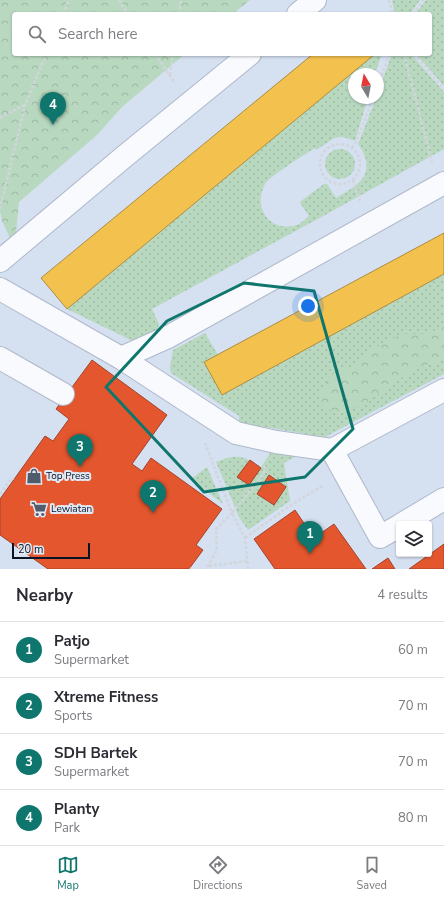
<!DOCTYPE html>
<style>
:root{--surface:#fff;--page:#f7f7f7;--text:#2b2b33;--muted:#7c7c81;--line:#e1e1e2;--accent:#0f766e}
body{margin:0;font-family:"Nunito Sans",sans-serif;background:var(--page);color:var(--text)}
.controls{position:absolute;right:12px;bottom:12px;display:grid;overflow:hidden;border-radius:4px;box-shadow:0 1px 3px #0004}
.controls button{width:36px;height:36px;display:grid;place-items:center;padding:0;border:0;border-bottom:1px solid var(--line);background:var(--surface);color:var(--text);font:20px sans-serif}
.compass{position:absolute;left:348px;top:68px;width:36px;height:36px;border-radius:50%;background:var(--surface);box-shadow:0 1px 3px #0004;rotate:350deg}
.scale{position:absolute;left:12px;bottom:10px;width:78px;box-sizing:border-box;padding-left:4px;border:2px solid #081327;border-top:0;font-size:11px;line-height:14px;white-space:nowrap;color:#081327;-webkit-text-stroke:3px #e2e9f4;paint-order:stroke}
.you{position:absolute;left:308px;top:306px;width:14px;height:14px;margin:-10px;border:3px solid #fff;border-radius:50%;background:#1a73e8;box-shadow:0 0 0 6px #1a73e833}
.badge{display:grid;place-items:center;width:26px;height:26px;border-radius:50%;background:var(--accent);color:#fff;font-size:13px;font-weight:700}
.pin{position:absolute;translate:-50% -33px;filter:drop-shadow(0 1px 2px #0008)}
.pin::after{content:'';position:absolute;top:21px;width:14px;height:12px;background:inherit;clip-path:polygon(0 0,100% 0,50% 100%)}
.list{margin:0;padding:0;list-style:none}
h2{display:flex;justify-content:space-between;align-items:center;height:52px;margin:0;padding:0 16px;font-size:17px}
h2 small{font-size:13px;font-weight:400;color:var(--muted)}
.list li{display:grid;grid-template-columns:26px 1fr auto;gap:12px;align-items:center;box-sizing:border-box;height:56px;padding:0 16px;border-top:1px solid var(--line)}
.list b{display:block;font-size:15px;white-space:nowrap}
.list p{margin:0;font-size:13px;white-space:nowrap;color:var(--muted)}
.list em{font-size:13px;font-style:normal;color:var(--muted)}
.icon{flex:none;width:22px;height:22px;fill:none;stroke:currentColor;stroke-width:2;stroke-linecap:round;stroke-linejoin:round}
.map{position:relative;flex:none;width:444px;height:569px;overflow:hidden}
.search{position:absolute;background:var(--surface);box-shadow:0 1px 3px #0004;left:12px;right:12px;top:12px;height:44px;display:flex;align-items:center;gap:10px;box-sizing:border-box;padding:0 14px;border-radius:4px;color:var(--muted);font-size:15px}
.sheet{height:276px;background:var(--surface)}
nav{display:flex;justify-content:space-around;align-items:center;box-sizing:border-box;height:56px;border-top:1px solid var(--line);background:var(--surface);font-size:11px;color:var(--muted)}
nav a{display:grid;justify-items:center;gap:2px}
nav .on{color:var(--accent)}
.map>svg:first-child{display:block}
.grass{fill:url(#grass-dots)}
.forest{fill:url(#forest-crowns)}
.homes{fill:#f2c14e;stroke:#ac8d42}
.shops{fill:#e4572e;stroke:#a2432c}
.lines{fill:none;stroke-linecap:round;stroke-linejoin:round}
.minor-casing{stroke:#aeb8ca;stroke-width:24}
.path{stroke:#d2d5db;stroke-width:2.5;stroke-dasharray:3 2;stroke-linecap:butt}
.minor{stroke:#f9fafd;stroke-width:22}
.marked{fill:none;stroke:#0f766e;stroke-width:3;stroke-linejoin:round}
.labels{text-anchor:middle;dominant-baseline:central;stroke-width:4;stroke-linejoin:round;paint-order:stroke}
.poi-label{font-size:10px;fill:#081327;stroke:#e2e9f4;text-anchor:start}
</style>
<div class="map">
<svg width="444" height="569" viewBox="0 0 444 569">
<defs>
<pattern id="grass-dots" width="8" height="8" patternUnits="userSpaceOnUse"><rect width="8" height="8" fill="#b8d9c0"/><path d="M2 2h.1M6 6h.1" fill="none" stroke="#9db9a5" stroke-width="1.8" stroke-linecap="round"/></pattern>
<pattern id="forest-crowns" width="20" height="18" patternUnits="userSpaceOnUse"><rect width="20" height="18" fill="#b8d9c0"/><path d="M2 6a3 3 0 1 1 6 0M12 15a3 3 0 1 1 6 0" fill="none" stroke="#9db9a5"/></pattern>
</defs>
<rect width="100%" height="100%" fill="#d5e0f1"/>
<g class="grass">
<path d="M 392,0 L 420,0 L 410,14 L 395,14 Z"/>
<path d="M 426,0 L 444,0 L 444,86 L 416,54 L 430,54 L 430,14 L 415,14 Z"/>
<path d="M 375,54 L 382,54 L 375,74 L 354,74 L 354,98 L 368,98 L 355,141 C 334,132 334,140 316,150 L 315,148 C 305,154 269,177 265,184 C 252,208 270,233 297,225 C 301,223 306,219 309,216 L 300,203 L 301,201 L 324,184 L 327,184 L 336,198 C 344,193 356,187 362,179 C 371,168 365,153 358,144 L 376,98 L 378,98 L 378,92 L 392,54 L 411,54 L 444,92 L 444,149 L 325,215 L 152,309 L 159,324 L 156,335 L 137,343 L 67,309 Z"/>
<circle cx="340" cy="164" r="15"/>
<path d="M 444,274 L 444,374 L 325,437 L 241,423 L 239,421 L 239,416 L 171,373 L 170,366 L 173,350 L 205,333 L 218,355 L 222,395 Z"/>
<path d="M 275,446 L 298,455 L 284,463 L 290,501 L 248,530 L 239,517 L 216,462 C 237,454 242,455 261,467 Z"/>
<path d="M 207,467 L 223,504 L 191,479 Z"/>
</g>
<g class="forest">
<path d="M 0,0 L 250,0 L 233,14 L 14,14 L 14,54 L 185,54 L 122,107 L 97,135 L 19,202 L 16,233 L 10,238 L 2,221 L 0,211 Z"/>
<path d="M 444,327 L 444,360 L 426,365 L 406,375 L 364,404 L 347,411 L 330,410 L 322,406 L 318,395 L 333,373 L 351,367 L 374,348 L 402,334 L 425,334 Z"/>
</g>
<g class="homes">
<path d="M 313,54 L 375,54 L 67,309 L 41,278 Z"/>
<path d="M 444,233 L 444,274 L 222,395 L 204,362 Z"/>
</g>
<g class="shops">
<path d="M 92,360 L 167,415 L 132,464 L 142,471 L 151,458 L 222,509 L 196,545 L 203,550 L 189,569 L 48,569 L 0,535 L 0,499 L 45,436 L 53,441 L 69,419 L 56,409 Z"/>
<path d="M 250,460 L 261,468 L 249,485 L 237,477 Z"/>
<path d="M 269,475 L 286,487 L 274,505 L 257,494 Z"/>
<path d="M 295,510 L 314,538 L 334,524 L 366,569 L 275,569 L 254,539 Z"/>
<path d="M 444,544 L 444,569 L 409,569 Z"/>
<path d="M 388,558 L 395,569 L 372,569 Z"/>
</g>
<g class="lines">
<defs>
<g id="minor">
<path d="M 298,14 L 315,0"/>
<path d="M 0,261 L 125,156 L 250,54"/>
<path d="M 0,289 L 121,358 L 236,433 L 276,442 L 332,450 L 444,390"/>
<path d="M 0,358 L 63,394"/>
<path d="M 121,358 L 168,337 L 444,183"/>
<path d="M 332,450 L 380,537 L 399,526"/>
<path d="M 402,524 L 444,499"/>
</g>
</defs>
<use href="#minor" class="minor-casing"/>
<g class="path">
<path d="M 119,0 L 128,14"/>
<path d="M 389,0 L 393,14"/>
<path d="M 63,14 L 69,0"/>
<path d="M 179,14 L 181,0"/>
<path d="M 413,14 L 423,0"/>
<path d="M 155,54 L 175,83"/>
<path d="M 404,54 L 432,162"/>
<path d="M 414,54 L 444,89"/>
<path d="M 170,75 L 173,54"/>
<path d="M 378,85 L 390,54"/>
<path d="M 0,118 L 24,105"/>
<circle cx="340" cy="164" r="20"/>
<path d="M 352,148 L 356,142 L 373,98"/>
<path d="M 353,180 L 360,201"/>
<path d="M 0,209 L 25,105 L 46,54"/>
<path d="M 205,443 L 232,513 L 216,529 L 217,550 L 206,569"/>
<path d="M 0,494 L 12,478 L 14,479"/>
<path d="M 245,538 L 291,505 L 324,485"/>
<path d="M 209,566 L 247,561"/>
<path d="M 190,568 L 191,569"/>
<path d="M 248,569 L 245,538 L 232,513 L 260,479 L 265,470 L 264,464"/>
</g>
<use href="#minor" class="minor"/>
</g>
<path class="marked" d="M 244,283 L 314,291 L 353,429 L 305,477 L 204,492 L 106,387 L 167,321 Z"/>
<defs>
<symbol id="shop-bare" viewBox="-9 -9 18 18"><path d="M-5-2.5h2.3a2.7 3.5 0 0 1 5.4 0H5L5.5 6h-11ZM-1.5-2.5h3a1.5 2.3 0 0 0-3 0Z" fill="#505b6e" stroke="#e2e9f4" stroke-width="2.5" paint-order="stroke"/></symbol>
<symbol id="supermarket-bare" viewBox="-9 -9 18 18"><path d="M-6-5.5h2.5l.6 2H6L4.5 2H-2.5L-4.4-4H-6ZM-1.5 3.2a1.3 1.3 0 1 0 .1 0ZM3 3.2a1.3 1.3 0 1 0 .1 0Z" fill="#505b6e" stroke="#e2e9f4" stroke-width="2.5" paint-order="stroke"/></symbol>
</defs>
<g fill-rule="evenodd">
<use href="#shop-bare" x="23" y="465" width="22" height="22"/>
<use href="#supermarket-bare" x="28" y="498" width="22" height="22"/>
</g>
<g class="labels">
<g class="poi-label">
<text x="46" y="476">Top Press</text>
<text x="51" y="509">Lewiatan</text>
</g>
</g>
</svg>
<div class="controls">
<button><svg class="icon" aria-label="layers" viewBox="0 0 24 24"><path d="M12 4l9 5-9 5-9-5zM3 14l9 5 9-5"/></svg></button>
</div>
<svg class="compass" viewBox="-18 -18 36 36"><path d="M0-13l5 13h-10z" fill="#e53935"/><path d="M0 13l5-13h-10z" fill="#7c7c81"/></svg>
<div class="scale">20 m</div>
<div class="you"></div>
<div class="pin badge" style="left:310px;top:554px">1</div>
<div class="pin badge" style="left:153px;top:513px">2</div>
<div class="pin badge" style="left:80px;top:467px">3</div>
<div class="pin badge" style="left:53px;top:125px">4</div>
<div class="search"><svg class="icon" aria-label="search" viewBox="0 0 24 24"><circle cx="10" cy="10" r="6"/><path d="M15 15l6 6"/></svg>Search here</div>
</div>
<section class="sheet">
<h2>Nearby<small>4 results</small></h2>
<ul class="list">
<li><span class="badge">1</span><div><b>Patjo</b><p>Supermarket</p></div><em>60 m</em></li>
<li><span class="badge">2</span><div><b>Xtreme Fitness</b><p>Sports</p></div><em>70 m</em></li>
<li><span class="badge">3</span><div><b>SDH Bartek</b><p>Supermarket</p></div><em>70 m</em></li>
<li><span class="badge">4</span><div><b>Planty</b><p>Park</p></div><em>80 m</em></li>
</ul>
</section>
<nav>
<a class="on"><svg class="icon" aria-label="map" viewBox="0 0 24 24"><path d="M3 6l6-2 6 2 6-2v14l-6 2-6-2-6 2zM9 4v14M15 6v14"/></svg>Map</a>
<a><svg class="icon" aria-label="directions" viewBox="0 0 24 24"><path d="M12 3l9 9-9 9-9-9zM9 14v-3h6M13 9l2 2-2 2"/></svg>Directions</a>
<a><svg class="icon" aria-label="saved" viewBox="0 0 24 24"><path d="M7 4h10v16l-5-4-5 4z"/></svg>Saved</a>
</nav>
